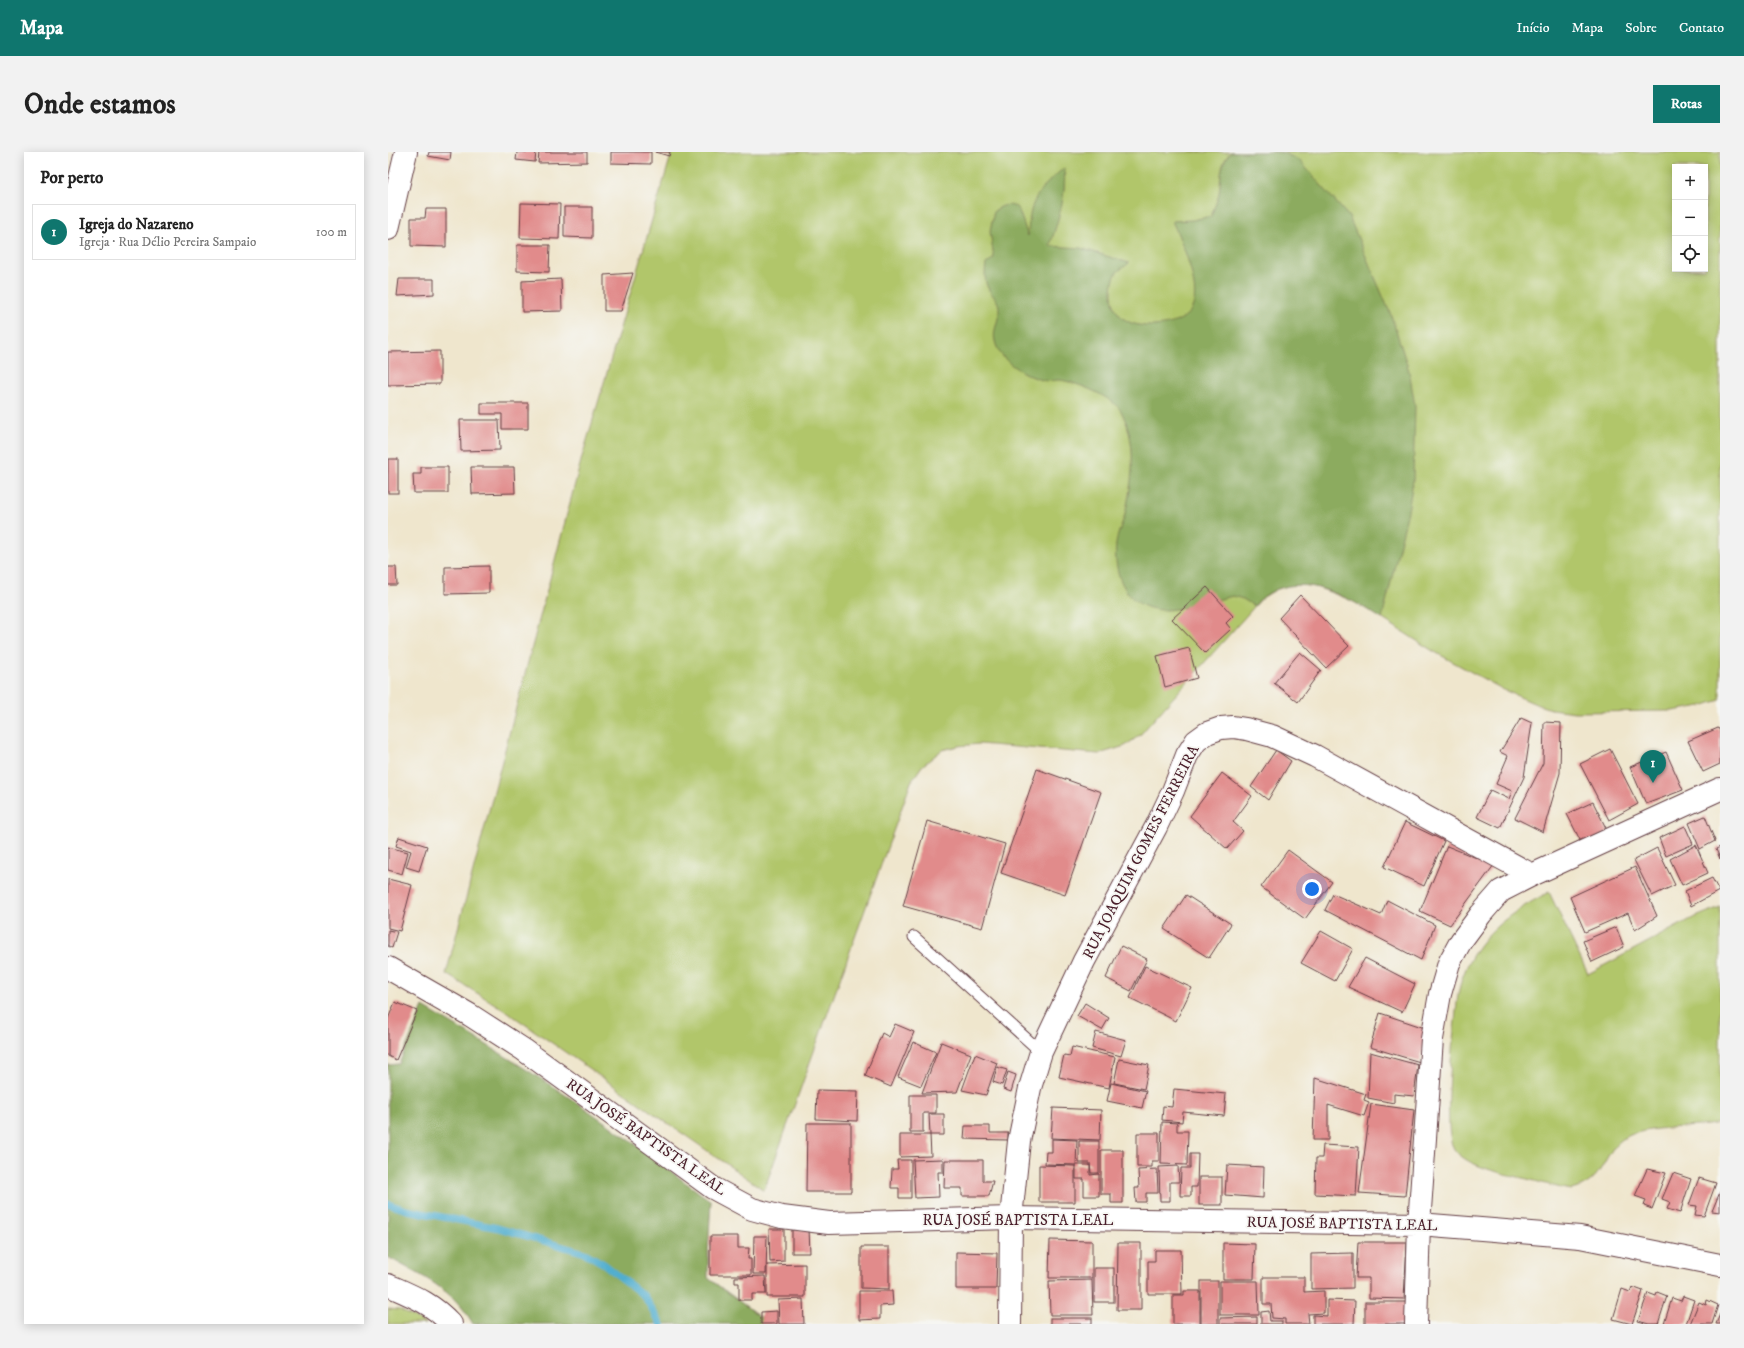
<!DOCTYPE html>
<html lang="pt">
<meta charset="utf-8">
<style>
:root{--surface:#fff;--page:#f2f2f2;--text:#222;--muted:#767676;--line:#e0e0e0;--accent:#0f766e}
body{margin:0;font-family:"IM FELL DW Pica",serif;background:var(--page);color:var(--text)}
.controls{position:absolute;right:12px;top:12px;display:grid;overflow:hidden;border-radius:0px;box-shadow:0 2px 10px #0003}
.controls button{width:36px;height:36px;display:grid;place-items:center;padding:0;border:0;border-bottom:1px solid var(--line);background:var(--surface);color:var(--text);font:20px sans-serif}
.you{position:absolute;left:924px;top:737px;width:14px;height:14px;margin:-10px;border:3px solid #fff;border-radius:50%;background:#1a73e8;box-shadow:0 0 0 6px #1a73e833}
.badge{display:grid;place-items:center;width:26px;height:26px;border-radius:50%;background:var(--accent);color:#fff;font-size:13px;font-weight:700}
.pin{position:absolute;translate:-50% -33px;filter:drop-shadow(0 1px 2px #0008)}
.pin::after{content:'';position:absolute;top:21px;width:14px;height:12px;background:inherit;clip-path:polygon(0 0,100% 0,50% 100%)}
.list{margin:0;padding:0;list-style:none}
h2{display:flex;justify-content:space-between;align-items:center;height:52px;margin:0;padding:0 16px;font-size:17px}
h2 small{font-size:13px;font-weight:400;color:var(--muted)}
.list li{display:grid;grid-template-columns:26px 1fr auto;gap:12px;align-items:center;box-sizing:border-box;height:56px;margin:0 8px 8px;padding:0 8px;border:1px solid var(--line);border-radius:0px}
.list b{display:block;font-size:15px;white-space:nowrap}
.list p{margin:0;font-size:13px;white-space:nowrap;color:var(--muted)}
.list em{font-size:13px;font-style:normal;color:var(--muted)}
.icon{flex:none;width:22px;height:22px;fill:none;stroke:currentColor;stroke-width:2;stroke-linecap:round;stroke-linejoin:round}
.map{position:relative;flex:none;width:1332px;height:1172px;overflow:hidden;border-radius:0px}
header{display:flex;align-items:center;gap:24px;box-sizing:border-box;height:56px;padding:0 20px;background:var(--accent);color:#fff}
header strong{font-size:19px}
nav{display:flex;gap:22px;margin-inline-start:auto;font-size:14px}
.intro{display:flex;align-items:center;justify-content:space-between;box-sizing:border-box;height:96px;padding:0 24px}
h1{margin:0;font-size:28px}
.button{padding:10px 18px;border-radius:0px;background:var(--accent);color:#fff;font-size:14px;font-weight:700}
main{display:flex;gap:24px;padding:0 24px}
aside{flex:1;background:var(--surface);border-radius:0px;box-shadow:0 2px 10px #0003}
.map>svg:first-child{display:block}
.green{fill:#b1c66a;stroke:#7e724a;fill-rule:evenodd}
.forest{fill:#8cab5e;stroke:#6b6544}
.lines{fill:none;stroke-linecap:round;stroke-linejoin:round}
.stream{stroke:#51aecf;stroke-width:7}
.building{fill:#e18b8b}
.lane-casing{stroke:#633d43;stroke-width:13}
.street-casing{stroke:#633d43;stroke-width:24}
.secondary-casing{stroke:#633d43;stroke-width:24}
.lane{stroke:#fff;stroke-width:11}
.street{stroke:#fff;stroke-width:22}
.secondary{stroke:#fff;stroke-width:22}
.labels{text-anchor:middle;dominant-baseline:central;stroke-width:3.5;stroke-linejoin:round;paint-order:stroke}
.street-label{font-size:15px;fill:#4a1f2b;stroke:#f6f6f2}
</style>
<header>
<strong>Mapa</strong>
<nav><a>Início</a><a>Mapa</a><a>Sobre</a><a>Contato</a></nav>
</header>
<div class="intro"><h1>Onde estamos</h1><a class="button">Rotas</a></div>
<main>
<aside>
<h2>Por perto<small></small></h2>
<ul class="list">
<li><span class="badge">1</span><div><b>Igreja do Nazareno</b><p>Igreja · Rua Délio Pereira Sampaio</p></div><em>100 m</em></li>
</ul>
</aside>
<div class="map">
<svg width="1332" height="1172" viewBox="0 0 1332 1172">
<rect width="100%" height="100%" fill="#f6f6f2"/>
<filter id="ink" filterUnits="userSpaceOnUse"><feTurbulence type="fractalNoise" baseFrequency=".025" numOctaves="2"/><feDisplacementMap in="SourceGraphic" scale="8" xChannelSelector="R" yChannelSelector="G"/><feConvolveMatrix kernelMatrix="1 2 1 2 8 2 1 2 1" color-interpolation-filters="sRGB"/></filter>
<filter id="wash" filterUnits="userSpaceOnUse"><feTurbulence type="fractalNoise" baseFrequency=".012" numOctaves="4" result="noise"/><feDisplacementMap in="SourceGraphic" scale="16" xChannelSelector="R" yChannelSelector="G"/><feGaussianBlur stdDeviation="0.9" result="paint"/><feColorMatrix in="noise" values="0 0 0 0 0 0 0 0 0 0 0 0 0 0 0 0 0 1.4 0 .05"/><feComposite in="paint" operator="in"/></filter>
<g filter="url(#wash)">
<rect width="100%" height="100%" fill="#efe6cd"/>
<g class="green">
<path d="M 284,0 L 1332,0 L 1332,548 L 1313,554 L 1285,559 L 1187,560 L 1163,557 L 1150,553 L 1116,538 L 1045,499 L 968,450 L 923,433 L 906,432 L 889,437 L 874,446 L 752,583 L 737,594 L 711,602 L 591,592 L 570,594 L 554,598 L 534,614 L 523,630 L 376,1038 L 115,857 L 58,822 L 194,305 ZM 1287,15 L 1317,15 L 1317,117 L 1287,117 Z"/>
<path d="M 1161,740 L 1200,822 L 1303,767 L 1332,755 L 1332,971 C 1305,977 1261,973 1238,985 C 1213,999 1219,1030 1183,1038 C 1171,1036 1159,1032 1147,1029 C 1125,1023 1080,1017 1066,997 C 1053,977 1067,870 1070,842 C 1081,789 1116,764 1161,740 Z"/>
<path d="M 0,1157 L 12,1158 L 38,1172 L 0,1172 Z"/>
</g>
<g class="forest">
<path d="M 843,0 L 890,0 L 896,1 L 911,8 L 961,65 L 1003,163 L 1021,219 L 1027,254 L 1025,329 L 1020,359 L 994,467 C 957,443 903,412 866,454 L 855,447 L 845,444 C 823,449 799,457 777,458 C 739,458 725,424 728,392 C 729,383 733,374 736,366 C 740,351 743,334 744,318 C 745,298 743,277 733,259 C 725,245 688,230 672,228 C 666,228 660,230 654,228 C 636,223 611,209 607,189 C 604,178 612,168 611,156 C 611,148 603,143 600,136 C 596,128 597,120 598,112 L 606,106 L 602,79 L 606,59 C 615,53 620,51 630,56 L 640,84 C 641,48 650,38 676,16 C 679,44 670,67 662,94 L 692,96 L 741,111 C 738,114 732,117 729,120 C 721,134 722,157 736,167 C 751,179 795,176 804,156 C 814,136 793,88 784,69 L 805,68 L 823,64 C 825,58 828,52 830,46 C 834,31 830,12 843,0 Z"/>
<path d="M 35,855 C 97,891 159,929 218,971 C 254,996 287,1024 323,1049 L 320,1099 L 320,1126 L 382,1172 L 85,1172 C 66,1137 33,1124 0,1105 L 0,913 L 11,912 Z"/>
</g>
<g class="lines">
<path class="stream" d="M 0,1052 L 19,1058 L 110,1076 L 197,1101 L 216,1112 L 256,1144 L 273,1172"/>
</g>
<g id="blocks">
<g class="building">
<path d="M 41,0 L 63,0 L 62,8 L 40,4 Z"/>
<path d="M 129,0 L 148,0 L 147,10 L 128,8 Z"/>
<path d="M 151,0 L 199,0 L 199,10 L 150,11 Z"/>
<path d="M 223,0 L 263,0 L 263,12 L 223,11 Z"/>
<path d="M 267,0 L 282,0 L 281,4 Z"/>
<path d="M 133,51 L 172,52 L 171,87 L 132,86 Z"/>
<path d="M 176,55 L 204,55 L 204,86 L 176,85 Z"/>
<path d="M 38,57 L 58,57 L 58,95 L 23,94 L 23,66 L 37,66 Z"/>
<path d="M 129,93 L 162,93 L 161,120 L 129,119 Z"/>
<path d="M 245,121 L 233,159 L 216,159 L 216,123 Z"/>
<path d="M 11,127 L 46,127 L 46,142 L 9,144 Z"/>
<path d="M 173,127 L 174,159 L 134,160 L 134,129 Z"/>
<path d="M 52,199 L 52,232 L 0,233 L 0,200 Z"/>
<path d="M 93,251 L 140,251 L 140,277 L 114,277 L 114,262 L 93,262 Z"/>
<path d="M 72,268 L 111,268 L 112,298 L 73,299 Z"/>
<rect x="0" y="307" width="10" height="34"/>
<path d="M 33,315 L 60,315 L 60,341 L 26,341 L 25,322 L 33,322 Z"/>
<path d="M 83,315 L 126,315 L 127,341 L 84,342 Z"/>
<path d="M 101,414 L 101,441 L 57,442 L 57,415 Z"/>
<path d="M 0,415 L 8,415 L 9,433 L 0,433 Z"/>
<path d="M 819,435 L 845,464 L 838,471 L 843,477 L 817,501 L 784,467 Z"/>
<path d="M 912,443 L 961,494 L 938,516 L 891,466 Z"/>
<path d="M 801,496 L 809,526 L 777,535 L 769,504 Z"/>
<path d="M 912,500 L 933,518 L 910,550 L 886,531 Z"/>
<path d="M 1133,566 L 1144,571 L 1136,625 L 1112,676 L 1089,665 L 1102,638 L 1121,647 L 1124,639 L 1108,632 L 1120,604 L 1112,600 Z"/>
<path d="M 1156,570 L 1173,571 L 1172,621 L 1155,680 L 1127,666 L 1155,611 Z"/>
<path d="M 1330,576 L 1332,579 L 1332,612 L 1315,620 L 1300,589 Z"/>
<path d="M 1222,597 L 1250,652 L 1221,668 L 1192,612 Z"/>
<path d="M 888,598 L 903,609 L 880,648 L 863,635 Z"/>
<path d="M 1278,600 L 1295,638 L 1258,652 L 1242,615 Z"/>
<path d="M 649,617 L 713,640 L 677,743 L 613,721 Z"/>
<path d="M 834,621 L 864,644 L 845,670 L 855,679 L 839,697 L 802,664 Z"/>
<path d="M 1205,650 L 1220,680 L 1195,694 L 1179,662 Z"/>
<path d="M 1317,664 L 1327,689 L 1312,697 L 1301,671 Z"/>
<path d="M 539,669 L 617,692 L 594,776 L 515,754 Z"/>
<path d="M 1017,670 L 1056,689 L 1036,734 L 996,715 Z"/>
<path d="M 1297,674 L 1305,692 L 1278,704 L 1271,686 Z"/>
<path d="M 11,685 L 39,694 L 31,719 L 18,715 L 23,699 L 8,694 Z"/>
<path d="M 1308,693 L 1320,721 L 1294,733 L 1282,707 Z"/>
<path d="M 1059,694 L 1106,713 L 1062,773 L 1032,759 Z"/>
<path d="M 0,695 L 20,700 L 14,722 L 0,718 Z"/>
<path d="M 1332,695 L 1332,707 L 1328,697 Z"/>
<path d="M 1269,696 L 1287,733 L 1264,744 L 1246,708 Z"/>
<path d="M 900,698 L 944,730 L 917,767 L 873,735 Z"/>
<path d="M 1247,715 L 1269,764 L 1247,778 L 1240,761 L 1197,780 L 1182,745 Z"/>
<path d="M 1324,726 L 1331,739 L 1303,754 L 1297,739 Z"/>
<path d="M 0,727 L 24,733 L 12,779 L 0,776 Z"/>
<path d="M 945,742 L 993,763 L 999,748 L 1047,773 L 1033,808 L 937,758 Z"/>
<path d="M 798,743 L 843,772 L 821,806 L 776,777 Z"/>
<path d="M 1228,775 L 1236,795 L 1204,810 L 1195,789 Z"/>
<path d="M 0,778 L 9,780 L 4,796 L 0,794 Z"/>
<path d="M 933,779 L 965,797 L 947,829 L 913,811 Z"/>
<path d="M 733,794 L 759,807 L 743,839 L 718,826 Z"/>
<path d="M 977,806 L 1027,832 L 1014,860 L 960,835 Z"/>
<path d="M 757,814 L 804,836 L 788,869 L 742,846 Z"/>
<path d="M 7,850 L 29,859 L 8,908 L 0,904 L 0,867 Z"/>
<path d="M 697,851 L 721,866 L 714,878 L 689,864 Z"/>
<path d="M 992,861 L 1040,877 L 1032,910 L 982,895 Z"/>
<path d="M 507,872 L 526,880 L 503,935 L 477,924 L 494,881 L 501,885 Z"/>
<path d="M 708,880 L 738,888 L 733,904 L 704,896 Z"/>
<path d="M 525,890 L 548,900 L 533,934 L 510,925 Z"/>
<path d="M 553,890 L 583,902 L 569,940 L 534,941 Z"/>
<path d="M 684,895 L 727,905 L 721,936 L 671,925 L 676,903 L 682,904 Z"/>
<path d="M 982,900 L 1030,913 L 1026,944 L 1006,942 L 1006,951 L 980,946 Z"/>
<path d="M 587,902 L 609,911 L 598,943 L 574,938 Z"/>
<path d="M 731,907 L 761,913 L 756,937 L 726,931 Z"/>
<path d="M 609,915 L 619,918 L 614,933 L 605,930 Z"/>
<path d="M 620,920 L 628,923 L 623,940 L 615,937 Z"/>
<path d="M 927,926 L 978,942 L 976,948 L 981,950 L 976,964 L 940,953 L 940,988 L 925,988 Z"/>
<path d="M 723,931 L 758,939 L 754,956 L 719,949 Z"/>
<path d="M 786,937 L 838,942 L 836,964 L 795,960 L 794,970 L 774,968 L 775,954 L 784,955 Z"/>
<path d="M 429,938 L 470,939 L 469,969 L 428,967 Z"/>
<path d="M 522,943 L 548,943 L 548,961 L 535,961 L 535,980 L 522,980 Z"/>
<path d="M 983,952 L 1026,958 L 1017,1044 L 971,1041 Z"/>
<path d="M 665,956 L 713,958 L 712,988 L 663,986 Z"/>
<path d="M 541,962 L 556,962 L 556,983 L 542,983 L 543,1004 L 512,1005 L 512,983 L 542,983 Z"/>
<path d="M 774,970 L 789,971 L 789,979 L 800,979 L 799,1013 L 773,1012 Z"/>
<path d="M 419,971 L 463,971 L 463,1040 L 418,1040 Z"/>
<path d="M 577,974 L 602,974 L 602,981 L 620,981 L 620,988 L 576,987 Z"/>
<path d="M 749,981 L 771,981 L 771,1009 L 764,1009 L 764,1015 L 749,1015 Z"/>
<path d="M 664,987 L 689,988 L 688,1013 L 657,1012 L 658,1000 L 664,1000 Z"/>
<path d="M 691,989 L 711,989 L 711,1021 L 703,1021 L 702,1011 L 691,1011 Z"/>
<path d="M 935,993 L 971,995 L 968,1044 L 927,1042 L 928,1006 L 934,1006 Z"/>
<path d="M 713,998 L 735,998 L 735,1051 L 723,1051 L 723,1042 L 713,1042 Z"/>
<path d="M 802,1002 L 810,1002 L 809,1035 L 803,1035 L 803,1044 L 792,1044 L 793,1016 L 802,1016 Z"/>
<path d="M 555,1007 L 555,1020 L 550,1020 L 551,1045 L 527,1046 L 525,1008 Z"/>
<path d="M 509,1008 L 523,1008 L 523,1046 L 511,1046 L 511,1036 L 503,1036 L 504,1017 L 510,1017 Z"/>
<path d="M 557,1008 L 595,1008 L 595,1029 L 605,1029 L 601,1044 L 574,1044 L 574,1036 L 556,1036 Z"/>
<path d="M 651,1013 L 687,1014 L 687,1050 L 651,1050 Z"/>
<path d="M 688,1013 L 702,1013 L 702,1023 L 711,1022 L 711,1044 L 696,1044 L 696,1027 L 688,1027 Z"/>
<path d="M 839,1013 L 876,1015 L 875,1046 L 837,1043 Z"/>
<path d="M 790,1014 L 791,1030 L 782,1030 L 782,1049 L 772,1049 L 771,1015 Z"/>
<path d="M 769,1017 L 770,1041 L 758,1041 L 758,1050 L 748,1050 L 747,1036 L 751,1036 L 750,1018 Z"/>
<path d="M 1259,1017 L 1278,1021 L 1264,1057 L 1256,1054 L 1258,1048 L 1247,1044 Z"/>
<path d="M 1285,1021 L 1303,1027 L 1292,1061 L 1279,1057 L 1282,1050 L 1274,1047 Z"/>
<rect x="811" y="1025" width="23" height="28"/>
<path d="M 1311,1026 L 1328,1031 L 1316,1064 L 1307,1063 L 1309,1054 L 1301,1053 Z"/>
<path d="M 1332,1040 L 1332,1060 L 1324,1059 Z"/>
<path d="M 381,1077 L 396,1077 L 396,1109 L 382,1110 Z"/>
<path d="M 421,1077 L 422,1101 L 404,1101 L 404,1078 Z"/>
<path d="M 322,1084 L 350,1084 L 350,1096 L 361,1096 L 360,1107 L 363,1107 L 363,1123 L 322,1123 Z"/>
<path d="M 366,1084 L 379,1084 L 378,1122 L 365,1122 Z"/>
<path d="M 662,1088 L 704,1089 L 704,1126 L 661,1126 Z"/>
<path d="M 970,1090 L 1019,1090 L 1016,1147 L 981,1146 L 981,1126 L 968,1126 Z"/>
<path d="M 730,1091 L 753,1091 L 753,1158 L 729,1158 Z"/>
<path d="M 835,1091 L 867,1092 L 866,1127 L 835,1127 Z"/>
<path d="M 473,1095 L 501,1095 L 501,1137 L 473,1136 Z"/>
<path d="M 767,1098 L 793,1098 L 794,1142 L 760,1142 L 760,1109 L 767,1109 Z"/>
<path d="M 568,1100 L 609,1101 L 608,1137 L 568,1137 Z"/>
<path d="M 965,1101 L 965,1136 L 923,1137 L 923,1102 Z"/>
<path d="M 417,1112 L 417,1145 L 379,1145 L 379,1113 Z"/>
<rect x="706" y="1116" width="20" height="34"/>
<path d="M 377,1124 L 378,1142 L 364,1142 L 364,1148 L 351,1148 L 351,1131 L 347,1131 L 347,1125 Z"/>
<path d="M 875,1125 L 916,1125 L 916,1140 L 936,1139 L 936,1161 L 920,1162 L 921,1172 L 897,1172 L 897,1167 L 884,1166 L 883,1152 L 875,1152 Z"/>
<path d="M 704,1128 L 705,1163 L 662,1163 L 661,1129 Z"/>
<rect x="813" y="1129" width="17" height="43"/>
<path d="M 832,1129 L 870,1129 L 871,1163 L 832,1163 Z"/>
<path d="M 1244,1135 L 1255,1139 L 1244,1172 L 1225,1167 L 1234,1137 L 1242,1140 Z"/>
<path d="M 471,1139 L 504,1139 L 505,1153 L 492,1154 L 492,1167 L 471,1168 Z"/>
<path d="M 796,1139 L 812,1139 L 812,1172 L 785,1172 L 785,1143 L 796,1143 Z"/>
<path d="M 1269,1140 L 1279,1144 L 1270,1172 L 1261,1172 L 1250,1169 L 1260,1141 L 1268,1144 Z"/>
<path d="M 1295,1144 L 1306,1148 L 1298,1172 L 1276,1172 L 1284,1146 L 1293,1149 Z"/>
<path d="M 415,1147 L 416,1172 L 391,1172 L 390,1148 Z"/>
<path d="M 939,1148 L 967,1149 L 966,1172 L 925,1172 L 925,1163 L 939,1164 Z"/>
<path d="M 1319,1148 L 1330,1153 L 1324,1172 L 1302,1172 L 1311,1150 L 1318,1153 Z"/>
<rect x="977" y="1150" width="41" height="22"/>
<path d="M 389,1159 L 389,1172 L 373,1172 L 373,1160 Z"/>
<path d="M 881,1159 L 882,1169 L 894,1169 L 894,1172 L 873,1172 L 873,1160 Z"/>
<path d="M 1332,1162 L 1332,1172 L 1328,1172 Z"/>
<path d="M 869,1165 L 869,1172 L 832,1172 L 832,1166 Z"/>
<rect x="662" y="1166" width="42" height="6"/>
</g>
</g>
</g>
<g filter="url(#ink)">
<use href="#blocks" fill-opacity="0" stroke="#633d43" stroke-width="1"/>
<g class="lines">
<defs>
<path id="lane" d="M 526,785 L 653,900"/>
<g id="street">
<path d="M 0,77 L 18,0"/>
<path d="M 1332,637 L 1144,723 L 1113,739 L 1093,762 L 1073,789 L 1061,811 L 1052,842 L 1044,887 L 1031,1072 L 1192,1085 L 1332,1113"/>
<path d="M 0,1133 C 25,1144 44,1151 63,1172"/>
<path d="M 622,1172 L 623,1066 L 631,989 L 642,936 L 653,900 L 696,809 L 768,675 L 785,639 L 799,603 L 808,589 L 819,581 L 833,576 L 845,575 L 858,577 L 884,584 L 927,604 L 1144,723"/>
</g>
<path id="secondary" d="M 0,816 L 82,863 L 136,898 L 325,1036 L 364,1057 L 394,1065 L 441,1071 L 623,1066 L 1031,1072 L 1028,1172"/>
</defs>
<use href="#lane" class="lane-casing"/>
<use href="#street" class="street-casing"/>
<use href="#secondary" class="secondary-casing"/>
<use href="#lane" class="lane"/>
<use href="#street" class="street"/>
<use href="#secondary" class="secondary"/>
</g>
</g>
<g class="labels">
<g class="street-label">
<text transform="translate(753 700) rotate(-63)">RUA JOAQUIM GOMES FERREIRA</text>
<text transform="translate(258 985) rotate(35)">RUA JOSÉ BAPTISTA LEAL</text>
<text x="630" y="1068">RUA JOSÉ BAPTISTA LEAL</text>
<text transform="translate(954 1072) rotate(1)">RUA JOSÉ BAPTISTA LEAL</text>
</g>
</g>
</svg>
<div class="controls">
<button>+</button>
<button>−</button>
<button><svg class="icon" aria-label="locate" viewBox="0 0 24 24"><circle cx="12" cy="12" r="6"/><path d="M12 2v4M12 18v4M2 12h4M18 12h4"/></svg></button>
</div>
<div class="you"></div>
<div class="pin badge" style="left:1265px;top:631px">1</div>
</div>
</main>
